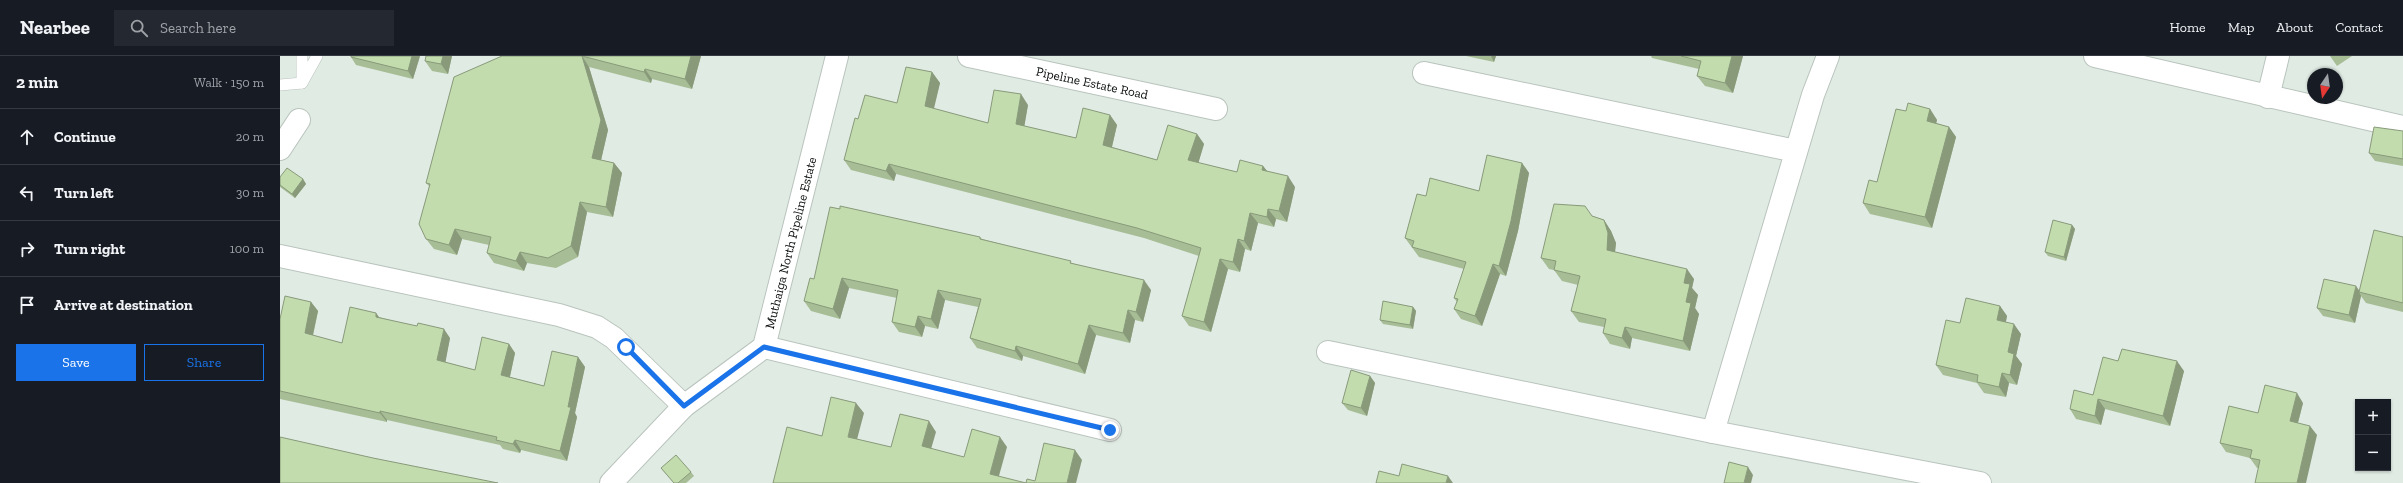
<!DOCTYPE html>
<meta charset="utf-8">
<style>
:root{--surface:#171b24;--page:#242831;--text:#f1f3f6;--muted:#9ea1a6;--line:#363941;--accent:#1a73e8}
body{margin:0;font-family:"Zilla Slab",serif;background:var(--page);color:var(--text)}
.controls{position:absolute;right:12px;bottom:12px;display:grid;overflow:hidden;border-radius:0px;box-shadow:0 1px 3px #0004}
.controls button{width:36px;height:36px;display:grid;place-items:center;padding:0;border:0;border-bottom:1px solid var(--line);background:var(--surface);color:var(--text);font:20px sans-serif}
.compass{position:absolute;left:2027px;top:12px;width:36px;height:36px;border-radius:50%;background:var(--surface);box-shadow:0 1px 3px #0004;rotate:193deg}
.stop{position:absolute;width:12px;height:12px;margin:-9px;border:3px solid #1a73e8;border-radius:50%;background:#fff}
.stop.end{background:#1a73e8;border-color:#fff;box-shadow:0 1px 4px #0008}
.list{margin:0;padding:0;list-style:none}
h2{display:flex;justify-content:space-between;align-items:center;height:52px;margin:0;padding:0 16px;font-size:17px}
h2 small{font-size:13px;font-weight:400;color:var(--muted)}
.list li{display:grid;grid-template-columns:26px 1fr auto;gap:12px;align-items:center;box-sizing:border-box;height:56px;padding:0 16px;border-top:1px solid var(--line)}
.list b{display:block;font-size:15px;white-space:nowrap}
.list em{font-size:13px;font-style:normal;color:var(--muted)}
.actions{display:flex;gap:8px;padding:12px 16px}
.actions a{flex:1;padding:9px 0;border:1px solid var(--accent);border-radius:0px;text-align:center;font-size:14px;color:var(--accent)}
.actions .main{background:var(--accent);color:#fff}
.icon{flex:none;width:22px;height:22px;fill:none;stroke:currentColor;stroke-width:2;stroke-linecap:round;stroke-linejoin:round}
.map{position:relative;flex:none;width:2123px;height:427px;overflow:hidden}
header{display:flex;align-items:center;gap:24px;box-sizing:border-box;height:56px;padding:0 20px;background:var(--surface);border-bottom:1px solid var(--line)}
header strong{font-size:19px}
nav{display:flex;gap:22px;margin-inline-start:auto;font-size:14px}
.search{width:280px;height:36px;background:var(--page);display:flex;align-items:center;gap:10px;box-sizing:border-box;padding:0 14px;border-radius:0px;color:var(--muted);font-size:15px}
main{display:flex}
aside{flex:1;background:var(--surface)}
.map>svg:first-child{display:block}
.lines{fill:none;stroke-linecap:round;stroke-linejoin:round}
.lane-casing{stroke:#b9c4bd;stroke-width:12}
.street-casing{stroke:#b9c4bd;stroke-width:24}
.lane{stroke:#fff;stroke-width:11}
.street{stroke:#fff;stroke-width:22}
.wall{fill:#a7bd96}
.shaded-wall{fill:#889a7a}
.building{fill:#c2dcae;stroke:#889a7a}
.route{stroke:#1a73e8;stroke-width:5}
.labels{text-anchor:middle;dominant-baseline:central;stroke-width:3;stroke-linejoin:round;paint-order:stroke}
.street-label{font-size:13px;fill:#0b0f0d;stroke:#edf9f2}
</style>
<header>
<strong>Nearbee</strong>
<div class="search"><svg class="icon" aria-label="search" viewBox="0 0 24 24"><circle cx="10" cy="10" r="6"/><path d="M15 15l6 6"/></svg>Search here</div>
<nav><a>Home</a><a>Map</a><a>About</a><a>Contact</a></nav>
</header>
<main>
<aside>
<h2>2 min<small>Walk · 150 m</small></h2>
<ul class="list">
<li><svg class="icon" aria-label="ahead" viewBox="0 0 24 24"><path d="M12 20V5M6 11l6-6 6 6"/></svg><div><b>Continue</b></div><em>20 m</em></li>
<li><svg class="icon" aria-label="left" viewBox="0 0 24 24"><path d="M17 20v-9H6M10 6l-5 5 5 5"/></svg><div><b>Turn left</b></div><em>30 m</em></li>
<li><svg class="icon" aria-label="right" viewBox="0 0 24 24"><path d="M7 20v-9h11M14 6l5 5-5 5"/></svg><div><b>Turn right</b></div><em>100 m</em></li>
<li><svg class="icon" aria-label="arrive" viewBox="0 0 24 24"><path d="M6 21V4h12l-3 4 3 4H6"/></svg><div><b>Arrive at destination</b></div></li>
</ul>
<div class="actions"><a class="main">Save</a><a>Share</a></div>
</aside>
<div class="map">
<svg width="2123" height="427" viewBox="0 0 2123 427">
<rect width="100%" height="100%" fill="#e0ebe4"/>
<g class="lines">
<defs>
<g id="lane">
<path d="M 22,0 L 22,27 L 37,0"/>
<path d="M 0,29 L 22,27"/>
</g>
<g id="street">
<path id="s1" d="M 689,0 L 936,53"/>
<path d="M 1815,0 L 2123,71"/>
<path d="M 1144,17 L 1516,95"/>
<path d="M 1988,41 L 1998,0"/>
<path d="M 0,93 L 19,64"/>
<path d="M 0,200 L 279,259 L 317,271 L 334,282 L 404,350"/>
<path d="M 484,291 L 830,374"/>
<path d="M 1048,296 L 1433,376 L 1700,427"/>
<path d="M 1433,376 L 1533,39 L 1548,0"/>
<path id="s2" d="M 331,427 L 404,350 L 484,291 L 557,0"/>
</g>
</defs>
<use href="#lane" class="lane-casing"/>
<use href="#street" class="street-casing"/>
<use href="#lane" class="lane"/>
<use href="#street" class="street"/>
</g>
<g class="wall">
<path d="M 71,0 L 140,0 L 133,23 L 76,9 L 71,1 Z"/>
<path d="M 146,0 L 172,0 L 168,18 L 152,15 L 145,5 Z"/>
<path d="M 222,0 L 421,0 L 412,33 L 372,23 L 371,27 L 309,11 L 328,74 L 321,104 L 334,107 L 342,117 L 333,161 L 307,156 L 298,201 L 276,212 L 247,207 L 244,215 L 214,207 L 207,197 L 209,189 L 182,183 L 177,199 L 154,193 L 146,183 L 149,130 L 146,127 Z"/>
<path d="M 1186,0 L 1216,0 L 1214,6 Z"/>
<path d="M 1371,0 L 1463,0 L 1453,37 L 1425,30 L 1417,20 L 1419,13 L 1372,2 Z"/>
<path d="M 2050,0 L 2072,0 L 2057,10 Z"/>
<path d="M 652,16 L 660,27 L 653,53 L 708,67 L 748,49 L 744,70 L 796,82 L 830,59 L 837,69 L 832,91 L 877,104 L 917,78 L 924,88 L 918,107 L 957,116 L 983,110 L 988,116 L 1015,131 L 1007,166 L 996,163 L 994,171 L 978,167 L 971,195 L 965,193 L 960,216 L 948,213 L 931,276 L 909,270 L 902,260 L 919,200 L 864,182 L 616,118 L 614,125 L 571,114 L 564,104 L 578,63 L 617,47 Z"/>
<path d="M 1650,53 L 1657,64 L 1656,67 L 1669,71 L 1676,81 L 1652,172 L 1590,158 L 1583,147 L 1597,126 L 1626,55 Z"/>
<path d="M 2123,75 L 2123,110 L 2095,105 L 2089,97 Z"/>
<path d="M 1242,107 L 1249,117 L 1238,175 L 1226,220 L 1220,218 L 1202,270 L 1181,263 L 1174,253 L 1177,246 L 1174,242 L 1184,213 L 1139,201 L 1125,182 Z"/>
<path d="M 0,121 L 23,123 L 26,128 L 15,142 L 0,131 Z"/>
<path d="M 1312,160 L 1324,164 L 1331,175 L 1336,187 L 1335,196 L 1414,223 L 1412,232 L 1418,239 L 1415,252 L 1419,258 L 1410,295 L 1352,282 L 1350,293 L 1330,288 L 1323,277 L 1324,271 L 1299,266 L 1291,255 L 1298,229 L 1282,225 L 1274,214 L 1269,213 L 1261,202 Z"/>
<path d="M 1792,169 L 1795,173 L 1786,205 L 1768,200 L 1765,196 Z"/>
<path d="M 700,181 L 702,183 L 792,207 L 871,234 L 863,266 L 855,264 L 850,287 L 816,279 L 805,318 L 743,300 L 742,305 L 697,292 L 690,282 L 698,251 L 665,244 L 658,273 L 645,270 L 642,281 L 619,276 L 612,266 L 617,242 L 569,232 L 560,263 L 531,255 L 524,245 L 534,223 Z"/>
<path d="M 2123,181 L 2123,256 L 2086,247 L 2081,240 L 2075,267 L 2043,260 L 2037,252 L 2079,235 Z"/>
<path d="M 31,246 L 38,255 L 33,280 L 62,287 L 96,257 L 99,261 L 170,282 L 165,306 L 195,314 L 229,288 L 235,297 L 230,321 L 264,330 L 298,301 L 305,311 L 295,357 L 297,361 L 287,405 L 241,394 L 240,397 L 223,393 L 220,389 L 107,364 L 107,366 L 0,343 L 0,263 Z"/>
<path d="M 1720,250 L 1727,260 L 1726,266 L 1741,278 L 1736,300 L 1742,308 L 1737,329 L 1729,327 L 1726,341 L 1704,337 L 1697,327 L 1663,319 L 1656,309 L 1680,267 Z"/>
<path d="M 1133,251 L 1136,255 L 1133,273 L 1103,268 L 1100,264 Z"/>
<path d="M 1838,305 L 1904,315 L 1890,370 L 1825,353 L 1821,369 L 1796,363 L 1790,353 L 1813,339 Z"/>
<path d="M 1090,320 L 1095,327 L 1087,360 L 1068,354 L 1062,347 Z"/>
<path d="M 2023,347 L 2018,367 L 2037,379 L 1979,412 L 1977,412 L 1970,402 L 1946,396 L 1940,387 L 1978,357 Z"/>
<path d="M 381,412 L 411,416 L 414,420 L 406,427 L 394,427 Z"/>
</g>
<g class="shaded-wall">
<path d="M 132,0 L 140,0 L 133,23 L 128,15 Z"/>
<path d="M 163,0 L 172,0 L 168,18 L 161,8 Z"/>
<path d="M 302,0 L 309,11 L 328,74 L 319,113 L 312,102 Z"/>
<path d="M 411,0 L 421,0 L 412,33 L 405,23 Z"/>
<path d="M 1211,0 L 1216,0 L 1214,6 Z"/>
<path d="M 1452,0 L 1463,0 L 1453,37 L 1445,27 Z"/>
<path d="M 365,13 L 372,23 L 371,27 L 364,16 Z"/>
<path d="M 652,16 L 660,27 L 652,61 L 645,50 Z"/>
<path d="M 741,38 L 748,49 L 743,78 L 736,68 Z"/>
<path d="M 1650,53 L 1657,64 L 1654,76 L 1647,65 Z"/>
<path d="M 830,59 L 837,69 L 830,99 L 823,89 Z"/>
<path d="M 1669,71 L 1676,81 L 1652,172 L 1645,161 Z"/>
<path d="M 917,78 L 924,88 L 916,115 L 908,104 Z"/>
<path d="M 334,107 L 342,117 L 333,161 L 326,151 Z"/>
<path d="M 1242,107 L 1249,117 L 1238,175 L 1226,220 L 1219,210 Z"/>
<path d="M 609,108 L 616,118 L 614,125 L 606,115 Z"/>
<path d="M 983,110 L 991,120 L 982,114 Z"/>
<path d="M 1008,120 L 1015,131 L 1007,166 L 999,155 Z"/>
<path d="M 23,123 L 26,128 L 15,142 L 12,138 Z"/>
<path d="M 300,146 L 307,156 L 298,201 L 291,190 Z"/>
<path d="M 988,153 L 996,163 L 994,171 L 987,161 Z"/>
<path d="M 970,157 L 978,167 L 971,195 L 964,185 Z"/>
<path d="M 1324,164 L 1331,175 L 1336,187 L 1334,205 L 1327,194 Z"/>
<path d="M 1792,169 L 1795,173 L 1786,205 L 1784,201 Z"/>
<path d="M 175,173 L 182,183 L 177,199 L 169,189 Z"/>
<path d="M 958,183 L 965,193 L 960,216 L 953,206 Z"/>
<path d="M 240,196 L 247,207 L 244,215 L 236,205 Z"/>
<path d="M 940,203 L 948,213 L 931,276 L 924,266 Z"/>
<path d="M 1213,208 L 1220,218 L 1202,270 L 1195,260 Z"/>
<path d="M 1407,213 L 1414,223 L 1412,232 L 1418,239 L 1415,252 L 1419,258 L 1410,295 L 1403,285 L 1404,227 Z"/>
<path d="M 562,222 L 569,232 L 560,263 L 553,253 Z"/>
<path d="M 864,224 L 871,234 L 863,266 L 856,256 Z"/>
<path d="M 2076,230 L 2081,237 L 2079,236 L 2081,240 L 2075,267 L 2069,259 Z"/>
<path d="M 658,234 L 665,244 L 658,273 L 651,263 Z"/>
<path d="M 31,246 L 38,255 L 31,287 L 25,277 Z"/>
<path d="M 1720,250 L 1727,260 L 1724,274 L 1717,264 Z"/>
<path d="M 1133,251 L 1136,255 L 1133,273 L 1130,269 Z"/>
<path d="M 848,254 L 855,264 L 850,287 L 843,277 Z"/>
<path d="M 96,257 L 103,267 L 96,261 Z"/>
<path d="M 638,260 L 645,270 L 642,281 L 635,271 Z"/>
<path d="M 1734,268 L 1741,278 L 1736,300 L 1742,308 L 1737,329 L 1730,319 L 1728,296 Z"/>
<path d="M 809,269 L 816,279 L 805,318 L 798,308 Z"/>
<path d="M 1345,271 L 1352,282 L 1350,293 L 1342,282 Z"/>
<path d="M 164,273 L 170,282 L 164,314 L 157,304 Z"/>
<path d="M 229,288 L 235,297 L 228,329 L 221,319 Z"/>
<path d="M 736,290 L 743,300 L 742,305 L 735,295 Z"/>
<path d="M 298,301 L 305,311 L 295,357 L 297,361 L 287,405 L 280,395 L 288,351 Z"/>
<path d="M 1897,305 L 1904,315 L 1890,370 L 1883,360 Z"/>
<path d="M 1722,317 L 1729,327 L 1726,341 L 1719,331 Z"/>
<path d="M 1090,320 L 1095,327 L 1087,360 L 1081,352 Z"/>
<path d="M 2017,337 L 2023,347 L 2016,374 L 2010,365 Z"/>
<path d="M 1818,343 L 1825,353 L 1821,369 L 1815,360 Z"/>
<path d="M 576,347 L 584,357 L 575,391 L 568,381 Z"/>
<path d="M 100,355 L 107,364 L 107,366 L 100,357 Z"/>
<path d="M 649,365 L 656,376 L 649,400 L 642,390 Z"/>
<path d="M 2030,370 L 2037,379 L 2026,427 L 2017,427 Z"/>
<path d="M 720,381 L 727,391 L 717,427 L 710,418 Z"/>
<path d="M 235,384 L 241,394 L 240,397 L 233,388 Z"/>
<path d="M 795,394 L 802,404 L 796,427 L 787,427 Z"/>
<path d="M 1468,411 L 1473,419 L 1471,427 L 1464,427 Z"/>
<path d="M 1168,420 L 1173,427 L 1166,427 Z"/>
</g>
<g class="building">
<path d="M 71,0 L 132,0 L 128,15 L 71,1 Z"/>
<path d="M 146,0 L 163,0 L 161,8 L 145,5 Z"/>
<path d="M 222,0 L 411,0 L 405,23 L 365,13 L 364,16 L 302,0 L 321,64 L 312,102 L 334,107 L 326,151 L 300,146 L 291,190 L 268,202 L 240,196 L 236,205 L 207,197 L 211,181 L 175,173 L 169,189 L 146,183 L 139,168 L 150,128 L 146,127 L 174,21 Z"/>
<path d="M 1401,0 L 1452,0 L 1445,27 L 1417,20 L 1421,5 Z"/>
<path d="M 626,11 L 652,16 L 645,50 L 708,67 L 714,34 L 741,38 L 736,68 L 796,82 L 803,52 L 830,59 L 823,89 L 877,104 L 888,69 L 917,78 L 908,104 L 957,116 L 960,104 L 983,110 L 982,114 L 1008,120 L 999,155 L 988,153 L 987,161 L 970,157 L 964,185 L 958,183 L 953,206 L 940,203 L 924,266 L 902,260 L 921,192 L 857,172 L 609,108 L 606,115 L 564,104 L 575,62 L 578,63 L 585,39 L 617,47 Z"/>
<path d="M 1628,47 L 1650,53 L 1647,65 L 1669,71 L 1645,161 L 1583,147 L 1589,124 L 1597,126 L 1616,53 L 1626,55 Z"/>
<path d="M 2094,71 L 2123,75 L 2123,103 L 2089,97 Z"/>
<path d="M 1207,99 L 1242,107 L 1231,165 L 1219,210 L 1213,208 L 1195,260 L 1174,253 L 1178,243 L 1174,242 L 1186,206 L 1132,191 L 1134,185 L 1125,182 L 1137,138 L 1146,140 L 1150,122 L 1199,135 Z"/>
<path d="M 7,112 L 23,123 L 12,138 L 0,129 L 0,121 Z"/>
<path d="M 1274,148 L 1305,150 L 1312,160 L 1324,164 L 1328,177 L 1327,194 L 1407,213 L 1404,227 L 1410,228 L 1406,246 L 1411,247 L 1403,285 L 1345,271 L 1342,282 L 1323,277 L 1326,263 L 1291,255 L 1300,220 L 1274,214 L 1276,205 L 1261,202 Z"/>
<path d="M 560,150 L 700,181 L 700,183 L 791,205 L 790,207 L 864,224 L 856,256 L 848,254 L 843,277 L 809,269 L 798,308 L 736,290 L 735,295 L 690,282 L 701,243 L 658,234 L 651,263 L 638,260 L 635,271 L 612,266 L 618,234 L 562,222 L 553,253 L 524,245 L 530,222 L 534,223 L 550,151 L 560,153 Z"/>
<path d="M 1773,164 L 1792,169 L 1784,201 L 1765,196 Z"/>
<path d="M 2094,174 L 2123,181 L 2123,247 L 2079,236 Z"/>
<path d="M 2044,223 L 2076,230 L 2069,259 L 2037,252 Z"/>
<path d="M 5,240 L 31,246 L 25,277 L 62,287 L 70,251 L 96,257 L 96,261 L 137,270 L 138,267 L 164,273 L 157,304 L 195,314 L 202,281 L 229,288 L 221,319 L 264,330 L 272,295 L 298,301 L 288,351 L 291,351 L 280,395 L 235,384 L 233,388 L 216,384 L 217,381 L 100,355 L 100,357 L 0,335 L 0,263 Z"/>
<path d="M 1686,242 L 1720,250 L 1717,264 L 1734,268 L 1728,296 L 1734,298 L 1730,319 L 1722,317 L 1719,331 L 1697,326 L 1698,319 L 1656,309 L 1666,264 L 1680,267 Z"/>
<path d="M 1103,245 L 1133,251 L 1130,269 L 1100,264 Z"/>
<path d="M 1842,293 L 1897,305 L 1883,360 L 1818,343 L 1815,360 L 1790,353 L 1794,334 L 1813,339 L 1823,301 L 1838,305 Z"/>
<path d="M 1071,314 L 1090,320 L 1081,352 L 1062,347 Z"/>
<path d="M 1985,329 L 2017,337 L 2010,365 L 2030,370 L 2017,427 L 1975,427 L 1980,404 L 1970,402 L 1972,394 L 1940,387 L 1949,350 L 1978,357 Z"/>
<path d="M 551,341 L 576,347 L 568,381 L 611,391 L 620,358 L 649,365 L 642,390 L 684,401 L 692,373 L 720,381 L 710,418 L 746,427 L 493,427 L 507,371 L 542,380 Z"/>
<path d="M 0,381 L 93,402 L 218,427 L 0,427 Z"/>
<path d="M 764,387 L 795,394 L 787,427 L 746,427 L 747,423 L 755,425 Z"/>
<path d="M 396,399 L 411,416 L 398,427 L 394,427 L 381,412 Z"/>
<path d="M 1449,406 L 1468,411 L 1464,427 L 1444,427 Z"/>
<path d="M 1122,408 L 1168,420 L 1166,427 L 1096,427 L 1099,415 L 1119,420 Z"/>
</g>
<g class="lines">
<path class="route" d="M 346,291 L 404,350 L 484,291 L 830,374"/>
</g>
<g class="labels">
<g class="street-label">
<text stroke="none"><textPath href="#s1" startOffset="126">Pipeline Estate Road</textPath></text>
<text stroke="none"><textPath href="#s2" startOffset="313">Muthaiga North Pipeline Estate</textPath></text>
</g>
</g>
</svg>
<div class="controls">
<button>+</button>
<button>−</button>
</div>
<svg class="compass" viewBox="-18 -18 36 36"><path d="M0-13l5 13h-10z" fill="#e53935"/><path d="M0 13l5-13h-10z" fill="#9ea1a6"/></svg>
<div class="stop" style="left:346px;top:291px"></div>
<div class="stop end" style="left:830px;top:374px"></div>
</div>
</main>
